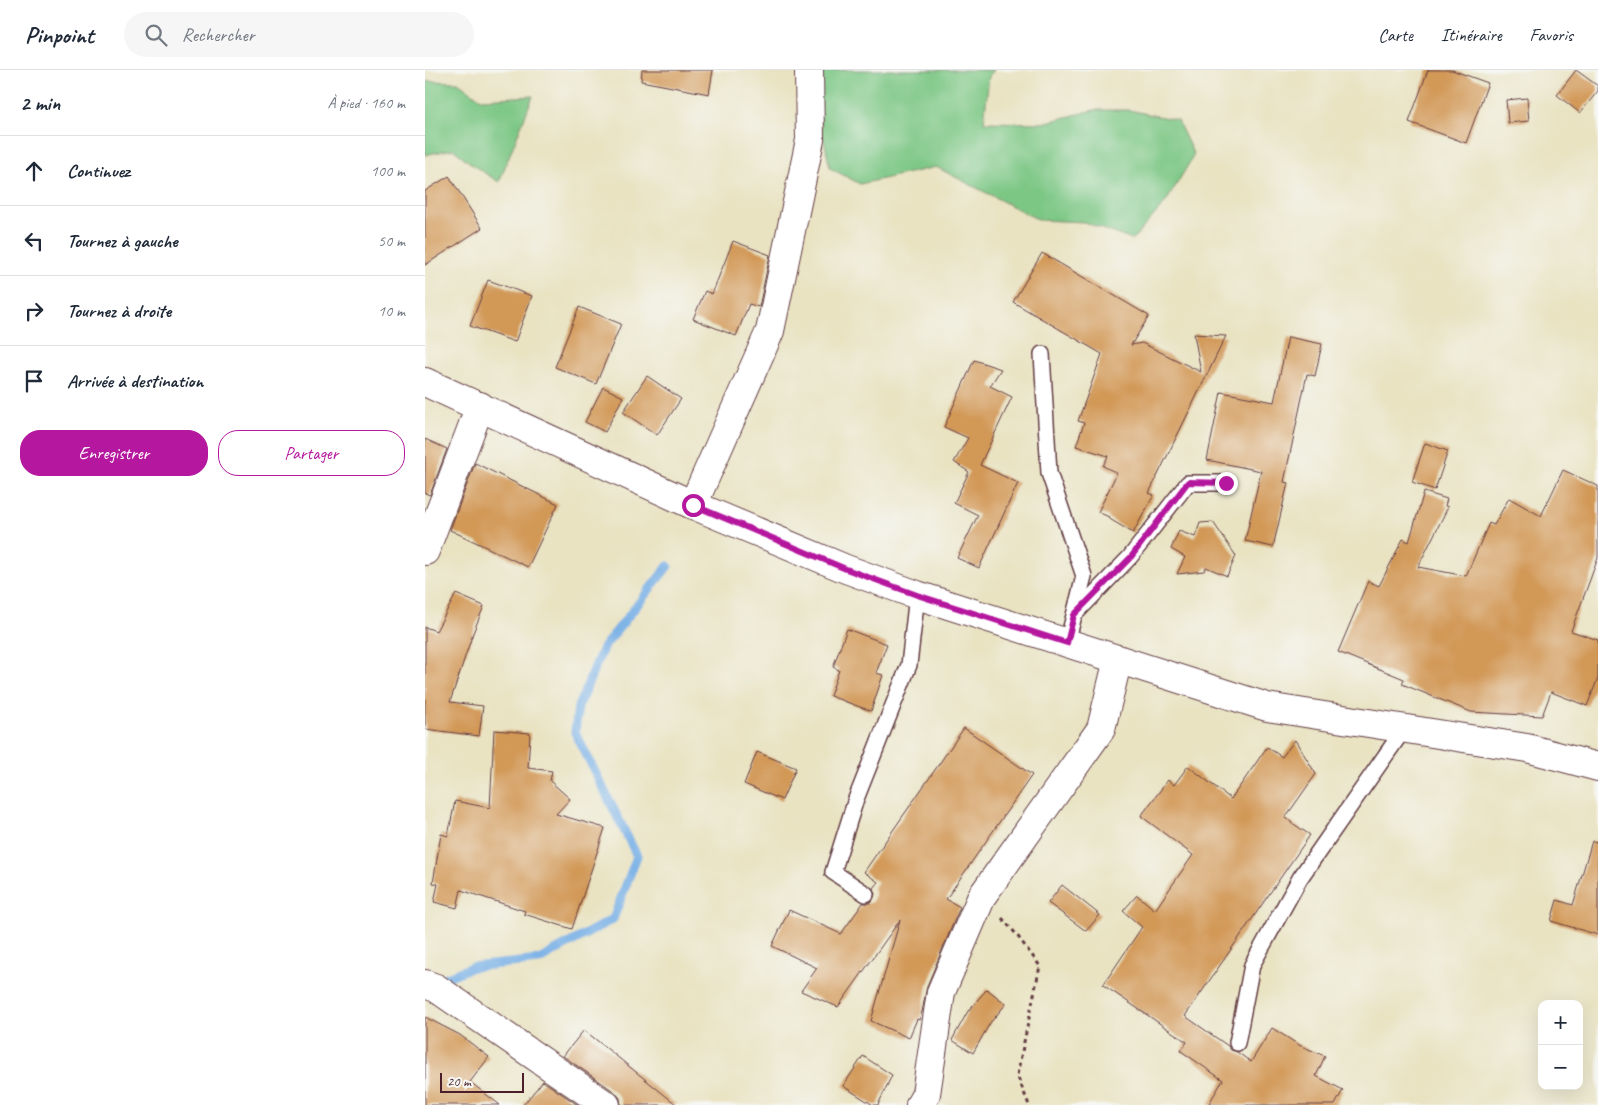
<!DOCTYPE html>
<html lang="fr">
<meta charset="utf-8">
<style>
:root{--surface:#fff;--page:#f6f6f7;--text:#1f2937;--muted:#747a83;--line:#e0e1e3;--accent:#b5179e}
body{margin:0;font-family:Caveat,sans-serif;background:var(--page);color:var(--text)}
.controls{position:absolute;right:15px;bottom:15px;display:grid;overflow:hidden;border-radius:10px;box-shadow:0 5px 20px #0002}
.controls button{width:45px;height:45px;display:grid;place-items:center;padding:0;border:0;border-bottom:1px solid var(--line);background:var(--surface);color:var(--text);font:25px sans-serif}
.scale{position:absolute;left:15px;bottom:12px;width:84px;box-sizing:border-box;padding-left:5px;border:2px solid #4a1f2b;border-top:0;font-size:14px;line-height:18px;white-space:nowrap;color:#4a1f2b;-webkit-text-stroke:4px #f6f6f2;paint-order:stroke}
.stop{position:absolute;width:15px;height:15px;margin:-11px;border:4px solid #b5179e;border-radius:50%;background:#fff}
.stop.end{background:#b5179e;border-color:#fff;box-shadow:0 1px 5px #0008}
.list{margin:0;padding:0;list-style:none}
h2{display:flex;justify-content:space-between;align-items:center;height:65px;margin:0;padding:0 20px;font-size:21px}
h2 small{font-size:16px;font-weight:400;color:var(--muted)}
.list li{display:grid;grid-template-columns:32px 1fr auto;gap:15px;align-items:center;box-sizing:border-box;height:70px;padding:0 20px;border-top:1px solid var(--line)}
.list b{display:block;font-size:19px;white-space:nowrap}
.list em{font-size:16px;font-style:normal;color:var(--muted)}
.actions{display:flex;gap:10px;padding:15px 20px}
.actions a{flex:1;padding:11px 0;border:1px solid var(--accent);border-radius:20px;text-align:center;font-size:18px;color:var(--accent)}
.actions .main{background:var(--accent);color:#fff}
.icon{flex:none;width:28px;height:28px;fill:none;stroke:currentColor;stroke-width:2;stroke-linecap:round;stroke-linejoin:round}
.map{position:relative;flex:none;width:1173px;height:1035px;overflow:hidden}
header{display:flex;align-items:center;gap:30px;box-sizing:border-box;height:70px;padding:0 25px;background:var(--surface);border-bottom:1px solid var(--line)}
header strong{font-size:24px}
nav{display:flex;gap:28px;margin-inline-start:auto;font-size:18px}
.search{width:350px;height:45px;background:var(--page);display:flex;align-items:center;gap:12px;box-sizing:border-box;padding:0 18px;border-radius:28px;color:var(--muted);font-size:19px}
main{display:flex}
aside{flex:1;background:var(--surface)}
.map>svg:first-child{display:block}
.green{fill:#7dc785;stroke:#647358}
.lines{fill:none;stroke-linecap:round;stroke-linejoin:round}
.stream{stroke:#76afe6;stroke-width:9}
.building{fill:#d29857}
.lane-casing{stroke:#623c42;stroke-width:18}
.street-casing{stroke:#623c42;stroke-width:30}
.secondary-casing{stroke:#623c42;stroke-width:30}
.path{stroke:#623c42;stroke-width:3;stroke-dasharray:4 4;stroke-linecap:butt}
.lane{stroke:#fff;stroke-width:15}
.street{stroke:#fff;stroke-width:28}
.secondary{stroke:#fff;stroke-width:28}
.route{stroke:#b5179e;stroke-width:6}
</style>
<header>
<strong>Pinpoint</strong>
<div class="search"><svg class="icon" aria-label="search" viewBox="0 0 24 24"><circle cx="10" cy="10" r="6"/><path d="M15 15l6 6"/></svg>Rechercher</div>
<nav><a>Carte</a><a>Itinéraire</a><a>Favoris</a></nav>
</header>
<main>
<aside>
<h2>2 min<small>À pied · 160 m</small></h2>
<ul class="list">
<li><svg class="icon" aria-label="ahead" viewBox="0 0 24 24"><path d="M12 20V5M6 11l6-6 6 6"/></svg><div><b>Continuez</b></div><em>100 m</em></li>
<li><svg class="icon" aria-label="left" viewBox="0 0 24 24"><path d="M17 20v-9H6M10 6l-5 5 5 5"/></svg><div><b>Tournez à gauche</b></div><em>50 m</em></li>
<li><svg class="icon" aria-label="right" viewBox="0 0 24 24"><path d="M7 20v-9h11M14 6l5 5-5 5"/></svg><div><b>Tournez à droite</b></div><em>10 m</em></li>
<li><svg class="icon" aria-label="arrive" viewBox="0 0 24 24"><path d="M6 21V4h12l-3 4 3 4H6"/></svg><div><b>Arrivée à destination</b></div></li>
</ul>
<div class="actions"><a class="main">Enregistrer</a><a>Partager</a></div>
</aside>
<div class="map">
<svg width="1173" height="1035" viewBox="0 0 1173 1035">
<rect width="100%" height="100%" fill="#f6f6f2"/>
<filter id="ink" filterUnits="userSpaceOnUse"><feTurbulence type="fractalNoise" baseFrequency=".02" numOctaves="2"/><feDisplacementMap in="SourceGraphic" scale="10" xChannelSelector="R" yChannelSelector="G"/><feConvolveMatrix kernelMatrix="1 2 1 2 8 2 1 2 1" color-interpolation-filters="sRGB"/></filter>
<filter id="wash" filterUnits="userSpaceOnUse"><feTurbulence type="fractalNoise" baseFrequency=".0096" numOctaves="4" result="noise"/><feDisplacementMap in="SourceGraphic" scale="20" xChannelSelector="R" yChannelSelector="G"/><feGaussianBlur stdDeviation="1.12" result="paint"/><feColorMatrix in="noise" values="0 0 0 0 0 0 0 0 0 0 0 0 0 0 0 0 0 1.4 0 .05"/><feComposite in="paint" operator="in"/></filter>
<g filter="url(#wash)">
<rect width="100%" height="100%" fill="#e9e3c2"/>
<g class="green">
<path d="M 388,0 L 569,0 L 564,6 L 559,52 L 618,53 L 669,40 L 704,40 L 752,50 L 769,85 L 741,132 L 707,170 L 659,152 L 614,150 L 511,97 L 435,114 L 405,98 L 386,7 Z"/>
<path d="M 6,11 L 33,12 L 56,29 L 108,26 L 74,112 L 49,96 L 28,79 L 0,85 L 0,12 Z"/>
</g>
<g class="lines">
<path class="stream" d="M 17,909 L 47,897 L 114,890 L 188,849 L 212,786 L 150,662 L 153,637 L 178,578 L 243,496"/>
</g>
<g id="blocks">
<g class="building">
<path d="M 217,0 L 288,0 L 284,24 L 216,11 Z"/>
<path d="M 1003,0 L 1027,0 L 1063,13 L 1041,73 L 984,52 Z"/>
<path d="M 1151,0 L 1173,16 L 1173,21 L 1155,43 L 1132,25 Z"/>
<path d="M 1102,28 L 1104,51 L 1083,53 L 1081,30 Z"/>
<path d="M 24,106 L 57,158 L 0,195 L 0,121 Z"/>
<path d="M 308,171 L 345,185 L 334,237 L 324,234 L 311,266 L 268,249 L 280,221 L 287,224 Z"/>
<path d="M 617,183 L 724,246 L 706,275 L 717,273 L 776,302 L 769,264 L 801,266 L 724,423 L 729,425 L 708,463 L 683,448 L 684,447 L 673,442 L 692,403 L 678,396 L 683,386 L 651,376 L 659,353 L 653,351 L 677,284 L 588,232 Z"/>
<path d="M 63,210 L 107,226 L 90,272 L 45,256 Z"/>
<path d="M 154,237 L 196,254 L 171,314 L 130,297 Z"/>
<path d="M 863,267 L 897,274 L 890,306 L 882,304 L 859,412 L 863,413 L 848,477 L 820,471 L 836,401 L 782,390 L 796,322 L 849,332 Z"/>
<path d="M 549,290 L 576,299 L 565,316 L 587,327 L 555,395 L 593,413 L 554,498 L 532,488 L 553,445 L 529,433 L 544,402 L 529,392 L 543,368 L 519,357 Z"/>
<path d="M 222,306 L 256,329 L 232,365 L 198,342 Z"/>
<path d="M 178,317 L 198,327 L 180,362 L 160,352 Z"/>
<path d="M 0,369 L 22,379 L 5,425 L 0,423 Z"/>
<path d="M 1000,373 L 1023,381 L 1010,420 L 987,412 Z"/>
<path d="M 50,393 L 133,434 L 103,497 L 25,460 Z"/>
<path d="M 1138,400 L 1173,416 L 1173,488 L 1146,561 L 1173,570 L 1173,608 L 1162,636 L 1126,622 L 1117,646 L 1046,642 L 977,614 L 979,609 L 913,582 L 943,511 L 954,516 L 978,469 L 984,472 L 999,422 L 1022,429 L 1020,436 L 1023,437 L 993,497 L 1041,506 L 1064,453 L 1069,455 L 1084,428 L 1116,446 Z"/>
<path d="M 788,452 L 811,486 L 802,506 L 781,497 L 779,501 L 752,504 L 760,487 L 746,479 L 754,461 L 770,467 L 775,453 Z"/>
<path d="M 31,524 L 59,536 L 48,563 L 25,632 L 58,636 L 54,666 L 0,659 L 0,557 L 11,561 Z"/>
<path d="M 422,559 L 462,574 L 451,603 L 458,605 L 446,641 L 405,626 L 414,600 L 408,597 Z"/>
<path d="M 539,658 L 607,705 L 521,829 L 535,837 L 502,916 L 497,942 L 494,950 L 492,949 L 484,968 L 446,951 L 475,850 L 413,937 L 376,921 L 392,898 L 347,876 L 364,840 L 416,864 L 438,833 L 445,833 L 448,830 L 450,824 L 448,818 L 453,812 L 439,802 Z"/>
<path d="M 69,660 L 105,663 L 103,698 L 127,701 L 125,711 L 145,729 L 131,744 L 180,758 L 147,859 L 99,844 L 100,841 L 36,820 L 32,838 L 9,832 L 13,814 L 8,813 L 16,764 L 23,766 L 30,731 L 65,738 Z"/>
<path d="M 870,670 L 891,704 L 860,748 L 885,765 L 760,946 L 803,976 L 806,980 L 812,982 L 826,992 L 847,958 L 874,975 L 900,986 L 891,1006 L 918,1020 L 910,1035 L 783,1035 L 798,1010 L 756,981 L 762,972 L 678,915 L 717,857 L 698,841 L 712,825 L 730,840 L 768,785 L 716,746 L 743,710 L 749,715 L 763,696 L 806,729 L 842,677 L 857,687 Z"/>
<path d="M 332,682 L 371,698 L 357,730 L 319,714 Z"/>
<path d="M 1167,771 L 1173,772 L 1173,865 L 1126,851 L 1132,830 L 1148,835 Z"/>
<path d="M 637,815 L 675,845 L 661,861 L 623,833 Z"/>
<path d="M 562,919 L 581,934 L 565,953 L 548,983 L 527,970 L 543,941 Z"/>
<path d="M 0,947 L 35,965 L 64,987 L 45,1012 L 75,1035 L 0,1035 Z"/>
<path d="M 159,960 L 252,1035 L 196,1035 L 195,1028 L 190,1022 L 138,986 Z"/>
<path d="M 438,986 L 467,1005 L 453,1035 L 448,1035 L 418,1016 Z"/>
<path d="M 118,1011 L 153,1035 L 98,1035 Z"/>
</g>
</g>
</g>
<g filter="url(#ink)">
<use href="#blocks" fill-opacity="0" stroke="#623c42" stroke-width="1"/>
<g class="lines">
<defs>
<g id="lane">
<path d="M 617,284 L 624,403 L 659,506 L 642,573"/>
<path d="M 650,544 L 705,487 L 763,413 L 801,413"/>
<path d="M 441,824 L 408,802 L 431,729 L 484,595 L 492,525"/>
<path d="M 812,973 L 827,895 L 875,808 L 979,659"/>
</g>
<g id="street">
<path d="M 268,435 L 345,261 L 385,70 L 384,0"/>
<path d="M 0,481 L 55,336"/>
<path d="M 0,914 L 11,918 L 181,1035"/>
<path d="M 495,1035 L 501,1024 L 516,922 L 557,826 L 676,659 L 693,589"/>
</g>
<path id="secondary" d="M 0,312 L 268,435 L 421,499 L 492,525 L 842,637 L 1102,678 L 1173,697"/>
</defs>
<use href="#lane" class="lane-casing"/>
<use href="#street" class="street-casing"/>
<use href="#secondary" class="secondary-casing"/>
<path class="path" d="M 577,848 L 591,864 L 615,896 L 592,1005 L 604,1035"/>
<use href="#lane" class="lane"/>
<use href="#street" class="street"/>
<use href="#secondary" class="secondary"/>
</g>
</g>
<g class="lines" filter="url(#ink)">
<path class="route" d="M 268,435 L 421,499 L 492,525 L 642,573 L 649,545 L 706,487 L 763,412 L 801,413"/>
</g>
</svg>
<div class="controls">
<button>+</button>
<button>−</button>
</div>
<div class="scale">20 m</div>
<div class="stop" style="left:268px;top:435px"></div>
<div class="stop end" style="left:801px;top:413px"></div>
</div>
</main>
